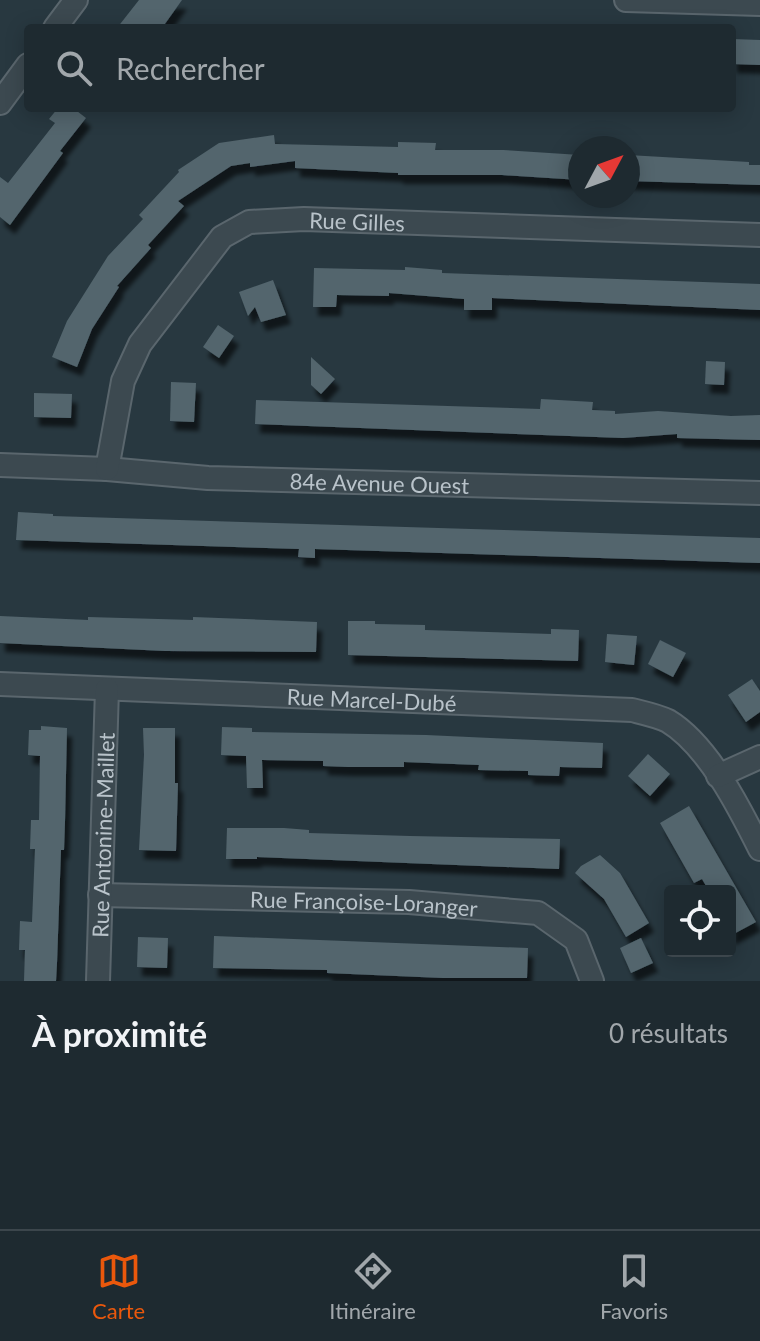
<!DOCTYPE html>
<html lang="fr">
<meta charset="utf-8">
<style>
:root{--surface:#1e2a30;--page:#2b363c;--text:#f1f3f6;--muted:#a1a7ab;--line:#3c464c;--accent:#ea580c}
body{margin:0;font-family:Lato,sans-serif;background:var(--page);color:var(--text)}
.controls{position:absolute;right:24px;bottom:24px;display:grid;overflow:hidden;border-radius:8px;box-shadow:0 4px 20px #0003}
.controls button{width:72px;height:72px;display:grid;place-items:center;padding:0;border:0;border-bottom:2px solid var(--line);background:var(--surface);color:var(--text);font:40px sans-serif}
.compass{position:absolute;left:568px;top:136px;width:72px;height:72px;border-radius:50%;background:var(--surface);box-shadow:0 4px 20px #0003;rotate:49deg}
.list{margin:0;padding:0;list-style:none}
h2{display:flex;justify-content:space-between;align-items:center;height:104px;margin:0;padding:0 32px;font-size:34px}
h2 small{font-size:26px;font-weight:400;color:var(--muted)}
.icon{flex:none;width:44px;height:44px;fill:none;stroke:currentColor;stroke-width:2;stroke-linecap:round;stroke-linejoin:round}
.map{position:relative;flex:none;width:760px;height:981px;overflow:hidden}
.search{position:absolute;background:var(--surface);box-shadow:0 4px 20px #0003;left:24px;right:24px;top:24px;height:88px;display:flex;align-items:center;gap:20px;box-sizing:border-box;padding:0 28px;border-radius:8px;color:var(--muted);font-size:30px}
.sheet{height:248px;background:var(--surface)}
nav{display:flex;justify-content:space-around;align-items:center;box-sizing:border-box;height:112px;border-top:2px solid var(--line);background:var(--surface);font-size:22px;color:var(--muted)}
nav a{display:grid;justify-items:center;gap:4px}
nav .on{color:var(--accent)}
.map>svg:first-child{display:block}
.building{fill:#53656d;filter:url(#shadow)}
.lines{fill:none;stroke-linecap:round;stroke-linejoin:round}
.minor-casing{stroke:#5a666d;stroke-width:26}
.minor{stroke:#3c4950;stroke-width:22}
.labels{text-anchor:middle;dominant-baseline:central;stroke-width:7;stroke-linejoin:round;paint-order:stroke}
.street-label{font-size:22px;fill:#b9c3ca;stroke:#212e35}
</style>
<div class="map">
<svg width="760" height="981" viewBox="0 0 760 981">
<defs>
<filter id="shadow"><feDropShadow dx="5" dy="9" stdDeviation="2" flood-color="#0009"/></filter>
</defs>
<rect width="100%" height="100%" fill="#283840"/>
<g class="building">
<path d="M 139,0 L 182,0 L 162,28 L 117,28 Z"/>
<path d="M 732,39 L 760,40 L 760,65 L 732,64 Z"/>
<path d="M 58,108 L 73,108 L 86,118 L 60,151 L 63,153 L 10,225 L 0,217 L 0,177 L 8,183 L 55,123 L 49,119 Z"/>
<path d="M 274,135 L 275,144 L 398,147 L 398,142 L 436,143 L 435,150 L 503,150 L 580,155 L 580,180 L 502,175 L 398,175 L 398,173 L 295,168 L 295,161 L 250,167 L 250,163 L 231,166 L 178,201 L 184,206 L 148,245 L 151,248 L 117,286 L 119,287 L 92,329 L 77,367 L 52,357 L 67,321 L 108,256 L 143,219 L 139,215 L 179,172 L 178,170 L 219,143 Z"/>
<path d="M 628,155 L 749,162 L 749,165 L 760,165 L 760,185 L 628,181 Z"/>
<path d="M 405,267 L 442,270 L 442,273 L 760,284 L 760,310 L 492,298 L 492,310 L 464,310 L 464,299 L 389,293 L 389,296 L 337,295 L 336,307 L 313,307 L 314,268 L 405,270 Z"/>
<path d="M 273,280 L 286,315 L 261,322 L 255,307 L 248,316 L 239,292 Z"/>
<path d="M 218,325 L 234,336 L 219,358 L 203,347 Z"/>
<path d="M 311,357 L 335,379 L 321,394 L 311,385 Z"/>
<path d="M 706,361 L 725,362 L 724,385 L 705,384 Z"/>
<path d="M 171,382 L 196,383 L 194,422 L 170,421 Z"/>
<path d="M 34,393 L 72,394 L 71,418 L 34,417 Z"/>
<path d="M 541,399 L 593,402 L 592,410 L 615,411 L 615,414 L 658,411 L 731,416 L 760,415 L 760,440 L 677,438 L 677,434 L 623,438 L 255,424 L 256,400 L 540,409 Z"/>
<path d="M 18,512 L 53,514 L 53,516 L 760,538 L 760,563 L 315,549 L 315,558 L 298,557 L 299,549 L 16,540 Z"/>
<path d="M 0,616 L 88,620 L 88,617 L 193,620 L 193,617 L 317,622 L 316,652 L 165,651 L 0,643 Z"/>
<path d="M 348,621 L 375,621 L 375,624 L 425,625 L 425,630 L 551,634 L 551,629 L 579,630 L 578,661 L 348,655 Z"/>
<path d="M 607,634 L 637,636 L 634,665 L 605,662 Z"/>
<path d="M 660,640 L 686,653 L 673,677 L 648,664 Z"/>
<path d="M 752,679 L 760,691 L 760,712 L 746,722 L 728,695 Z"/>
<path d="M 41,726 L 67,728 L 65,822 L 64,850 L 61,850 L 57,963 L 56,981 L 24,981 L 25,950 L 19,950 L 20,921 L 32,922 L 35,849 L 30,849 L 31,820 L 39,820 L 40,756 L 28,755 L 29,730 L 41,730 Z"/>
<path d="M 222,727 L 252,728 L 252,732 L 426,735 L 603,743 L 602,768 L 560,767 L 559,776 L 528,775 L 528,771 L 478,770 L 479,765 L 404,762 L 404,767 L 348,767 L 323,766 L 323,761 L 262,760 L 263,788 L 247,788 L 246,756 L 221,755 Z"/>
<path d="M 143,728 L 175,728 L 175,783 L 178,783 L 176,851 L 139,850 L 144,755 Z"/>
<path d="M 648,754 L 670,774 L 650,796 L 628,776 Z"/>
<path d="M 689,806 L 756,922 L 730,936 L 730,891 L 709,891 L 702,879 L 694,883 L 660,823 Z"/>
<path d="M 227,828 L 284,828 L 309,830 L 309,833 L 410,836 L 560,839 L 559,869 L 257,857 L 257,859 L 226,859 Z"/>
<path d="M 600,855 L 620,873 L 649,923 L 626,937 L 604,899 L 575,873 L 581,866 Z"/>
<path d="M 214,936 L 528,948 L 527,978 L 443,978 L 327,973 L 327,970 L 213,968 Z"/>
<path d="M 138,937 L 168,938 L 167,968 L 137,967 Z"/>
<path d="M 641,938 L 653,963 L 631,973 L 620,948 Z"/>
</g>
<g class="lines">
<defs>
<g id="minor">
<path d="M 626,0 L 760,4"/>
<path d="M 55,28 L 76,0"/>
<path d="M 0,103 L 28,65"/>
<path id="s1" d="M 0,465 L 107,469 L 208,478 L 760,493"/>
<path id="s2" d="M 107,469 L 123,381 L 140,344 L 222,237 L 249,222 L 304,219 L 760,235"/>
<path id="s3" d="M 0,684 L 632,710 C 644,713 658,716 668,721 C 708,745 740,809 760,849"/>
<path d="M 718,776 L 760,757"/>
<path id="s4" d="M 100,895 L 409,902 L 538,913 L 576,940 L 592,981"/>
<path id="s5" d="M 98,981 L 107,689"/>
</g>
</defs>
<use href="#minor" class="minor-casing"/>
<use href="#minor" class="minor"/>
</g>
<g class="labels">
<g class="street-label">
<text stroke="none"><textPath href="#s2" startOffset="404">Rue Gilles</textPath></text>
<text stroke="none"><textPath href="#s1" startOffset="380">84e Avenue Ouest</textPath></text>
<text stroke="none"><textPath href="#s3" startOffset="372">Rue Marcel-Dubé</textPath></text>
<text stroke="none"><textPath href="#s5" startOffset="146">Rue Antonine-Maillet</textPath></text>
<text stroke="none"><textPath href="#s4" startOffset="264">Rue Françoise-Loranger</textPath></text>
</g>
</g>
</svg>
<div class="controls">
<button><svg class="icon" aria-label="locate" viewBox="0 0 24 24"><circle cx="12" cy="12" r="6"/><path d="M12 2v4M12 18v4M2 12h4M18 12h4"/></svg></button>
</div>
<svg class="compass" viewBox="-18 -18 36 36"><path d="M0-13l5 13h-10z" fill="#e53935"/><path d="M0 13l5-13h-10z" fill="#a1a7ab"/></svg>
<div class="search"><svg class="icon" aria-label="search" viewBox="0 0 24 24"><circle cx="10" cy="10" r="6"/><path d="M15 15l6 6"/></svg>Rechercher</div>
</div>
<section class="sheet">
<h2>À proximité<small>0 résultats</small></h2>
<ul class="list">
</ul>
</section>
<nav>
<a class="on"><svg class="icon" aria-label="map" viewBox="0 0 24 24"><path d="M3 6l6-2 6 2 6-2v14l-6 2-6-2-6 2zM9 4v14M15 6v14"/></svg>Carte</a>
<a><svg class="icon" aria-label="directions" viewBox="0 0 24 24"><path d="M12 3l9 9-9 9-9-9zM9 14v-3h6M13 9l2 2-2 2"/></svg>Itinéraire</a>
<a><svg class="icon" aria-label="saved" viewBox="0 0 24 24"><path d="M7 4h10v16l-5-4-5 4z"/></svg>Favoris</a>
</nav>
